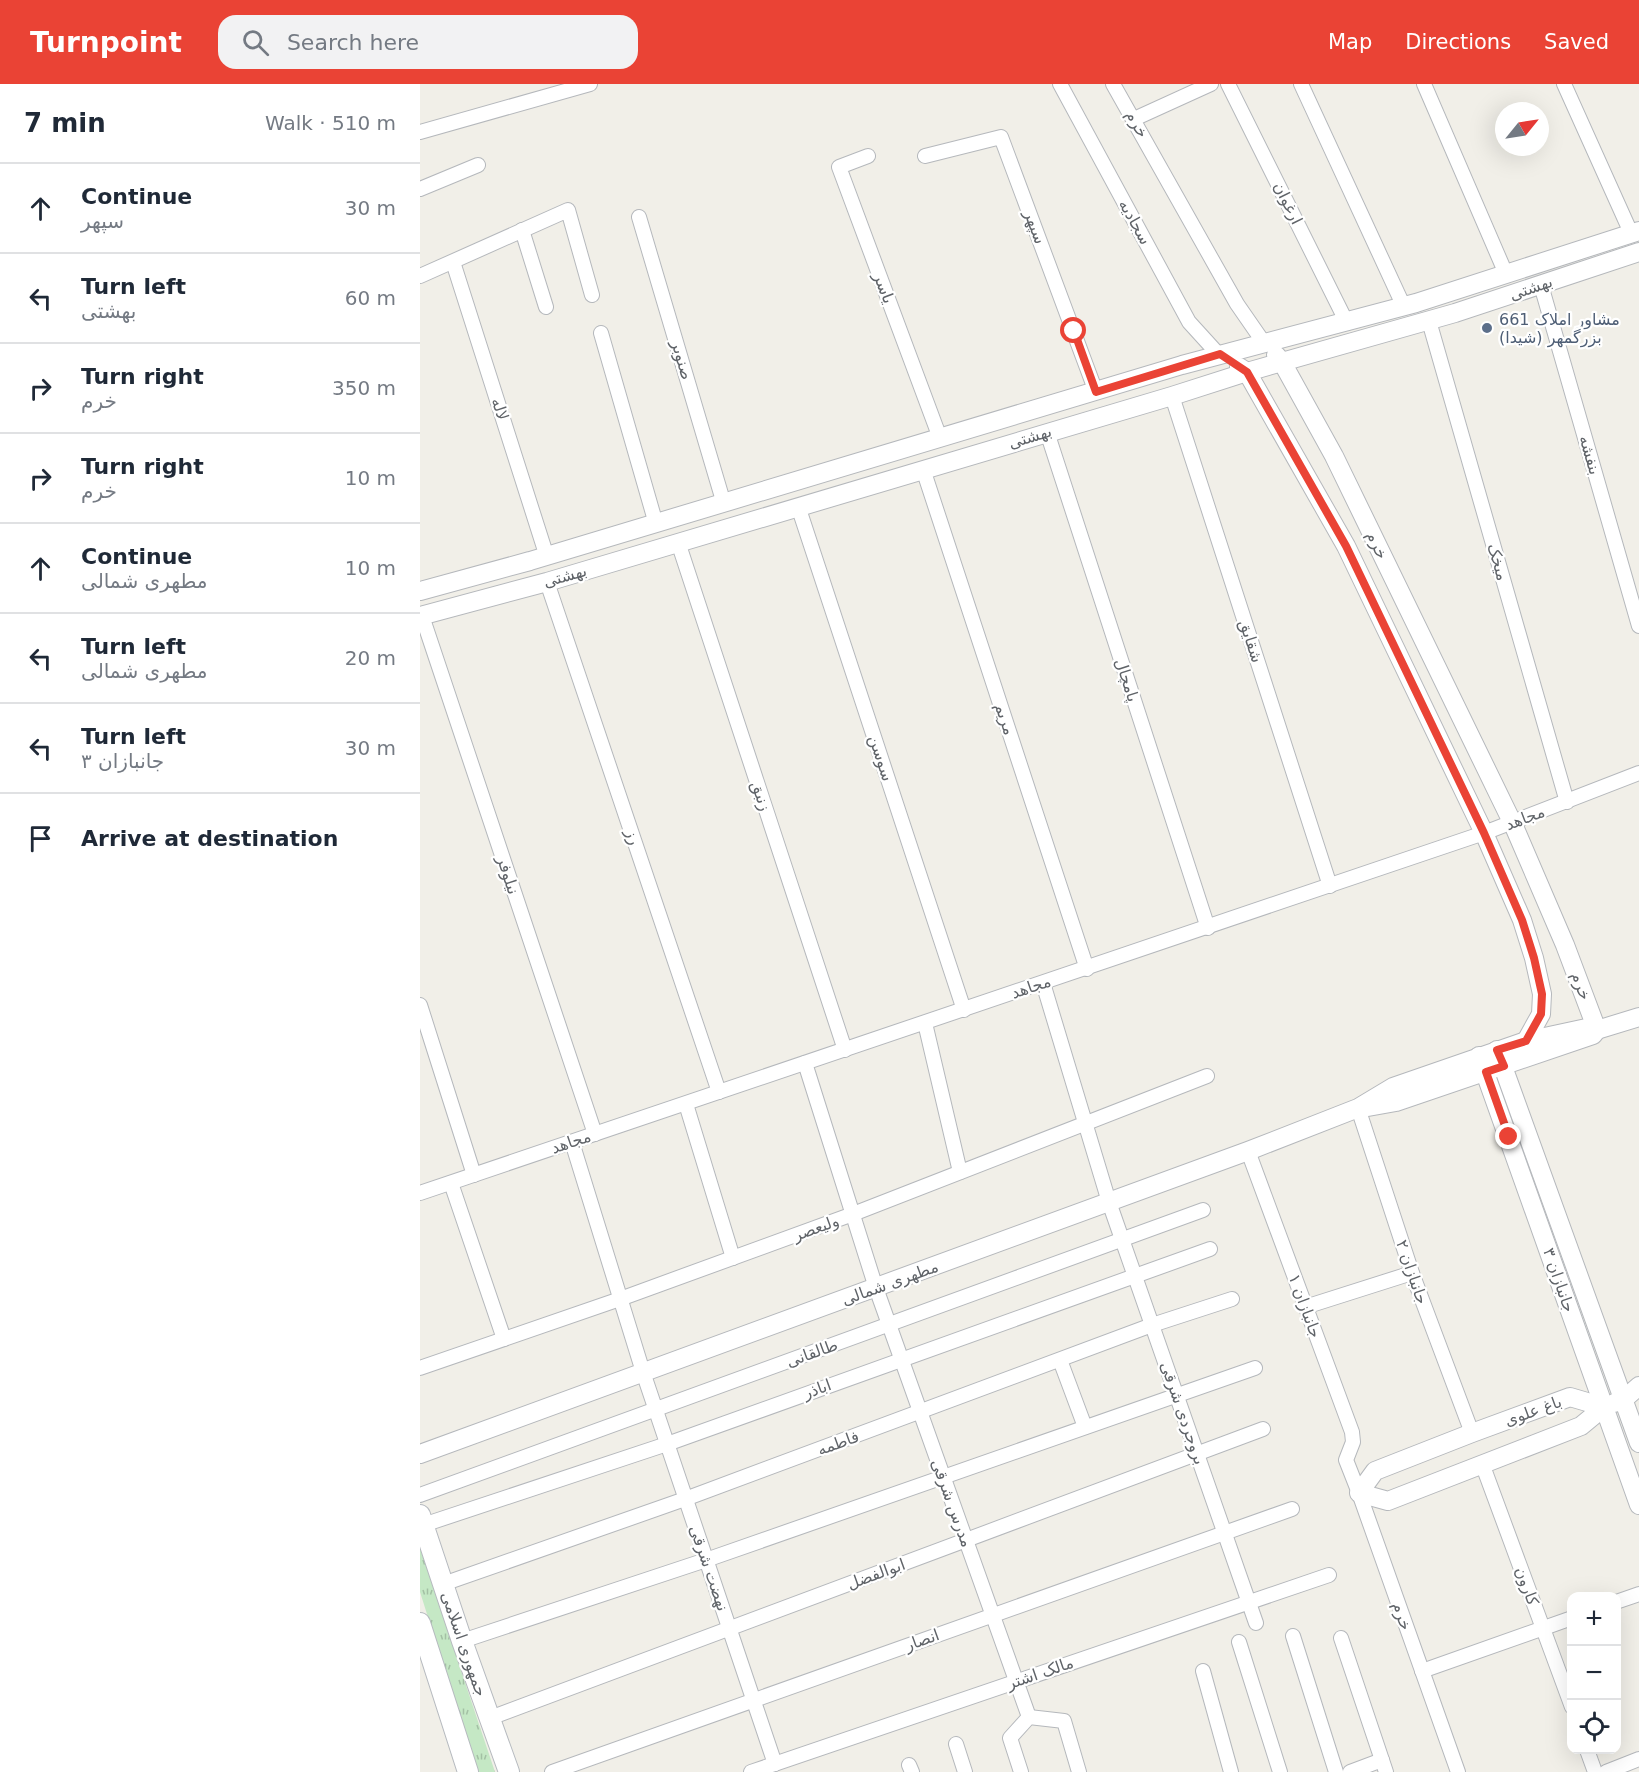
<!DOCTYPE html>
<meta charset="utf-8">
<style>
:root{--surface:#fff;--page:#f2f2f3;--text:#1f2937;--muted:#747a83;--line:#e0e1e3;--accent:#ea4335}
body{margin:0;font-family:"DejaVu Sans","Noto Naskh Arabic",sans-serif;background:var(--page);color:var(--text)}
.controls{position:absolute;right:18px;bottom:18px;display:grid;overflow:hidden;border-radius:12px;box-shadow:0 6px 24px #0002}
.controls button{width:54px;height:54px;display:grid;place-items:center;padding:0;border:0;border-bottom:2px solid var(--line);background:var(--surface);color:var(--text);font:30px sans-serif}
.compass{position:absolute;left:1075px;top:18px;width:54px;height:54px;border-radius:50%;background:var(--surface);box-shadow:0 6px 24px #0002;rotate:60deg}
.stop{position:absolute;width:18px;height:18px;margin:-14px;border:4px solid #ea4335;border-radius:50%;background:#fff}
.stop.end{background:#ea4335;border-color:#fff;box-shadow:0 2px 6px #0008}
.list{margin:0;padding:0;list-style:none}
h2{display:flex;justify-content:space-between;align-items:center;height:78px;margin:0;padding:0 24px;font-size:26px}
h2 small{font-size:20px;font-weight:400;color:var(--muted)}
.list li{display:grid;grid-template-columns:39px 1fr auto;gap:18px;align-items:center;box-sizing:border-box;height:90px;padding:0 24px;border-top:2px solid var(--line)}
.list b{display:block;font-size:22px;white-space:nowrap}
.list p{margin:0;font-size:20px;white-space:nowrap;color:var(--muted)}
.list em{font-size:20px;font-style:normal;color:var(--muted)}
.icon{flex:none;width:33px;height:33px;fill:none;stroke:currentColor;stroke-width:2;stroke-linecap:round;stroke-linejoin:round}
.map{position:relative;flex:none;width:1219px;height:1688px;overflow:hidden}
header{display:flex;align-items:center;gap:36px;box-sizing:border-box;height:84px;padding:0 30px;background:var(--accent);color:#fff}
header strong{font-size:28px}
nav{display:flex;gap:33px;margin-inline-start:auto;font-size:21px}
.search{width:420px;height:54px;background:var(--page);display:flex;align-items:center;gap:15px;box-sizing:border-box;padding:0 21px;border-radius:18px;color:var(--muted);font-size:22px}
main{display:flex}
aside{flex:1;background:var(--surface)}
.map>svg:first-child{display:block}
.grass{fill:url(#grass-tufts)}
.lines{fill:none;stroke-linecap:round;stroke-linejoin:round}
.minor-casing{stroke:#b5b8bc;stroke-width:16}
.tertiary-casing{stroke:#b5b8bc;stroke-width:20}
.secondary-casing{stroke:#b6babf;stroke-width:22}
.minor{stroke:#fff;stroke-width:14}
.tertiary{stroke:#fff;stroke-width:18}
.secondary{stroke:#fff;stroke-width:20}
.route{stroke:#ea4335;stroke-width:8}
.service-dot{fill:#5c6f8a;stroke:#fff;stroke-width:2}
.labels{text-anchor:middle;dominant-baseline:central;stroke-width:4.5;stroke-linejoin:round;paint-order:stroke}
.street-label{font-size:16px;fill:#5f6368;stroke:#fff}
.service-label{font-size:16px;fill:#4e5e75;stroke:#fff;text-anchor:start}
</style>
<header>
<strong>Turnpoint</strong>
<div class="search"><svg class="icon" aria-label="search" viewBox="0 0 24 24"><circle cx="10" cy="10" r="6"/><path d="M15 15l6 6"/></svg>Search here</div>
<nav><a>Map</a><a>Directions</a><a>Saved</a></nav>
</header>
<main>
<aside>
<h2>7 min<small>Walk · 510 m</small></h2>
<ul class="list">
<li><svg class="icon" aria-label="ahead" viewBox="0 0 24 24"><path d="M12 20V5M6 11l6-6 6 6"/></svg><div><b>Continue</b><p>سپهر</p></div><em>30 m</em></li>
<li><svg class="icon" aria-label="left" viewBox="0 0 24 24"><path d="M17 20v-9H6M10 6l-5 5 5 5"/></svg><div><b>Turn left</b><p>بهشتی</p></div><em>60 m</em></li>
<li><svg class="icon" aria-label="right" viewBox="0 0 24 24"><path d="M7 20v-9h11M14 6l5 5-5 5"/></svg><div><b>Turn right</b><p>خرم</p></div><em>350 m</em></li>
<li><svg class="icon" aria-label="right" viewBox="0 0 24 24"><path d="M7 20v-9h11M14 6l5 5-5 5"/></svg><div><b>Turn right</b><p>خرم</p></div><em>10 m</em></li>
<li><svg class="icon" aria-label="ahead" viewBox="0 0 24 24"><path d="M12 20V5M6 11l6-6 6 6"/></svg><div><b>Continue</b><p>مطهری شمالی</p></div><em>10 m</em></li>
<li><svg class="icon" aria-label="left" viewBox="0 0 24 24"><path d="M17 20v-9H6M10 6l-5 5 5 5"/></svg><div><b>Turn left</b><p>مطهری شمالی</p></div><em>20 m</em></li>
<li><svg class="icon" aria-label="left" viewBox="0 0 24 24"><path d="M17 20v-9H6M10 6l-5 5 5 5"/></svg><div><b>Turn left</b><p>جانبازان ۳</p></div><em>30 m</em></li>
<li><svg class="icon" aria-label="arrive" viewBox="0 0 24 24"><path d="M6 21V4h12l-3 4 3 4H6"/></svg><div><b>Arrive at destination</b></div></li>
</ul>
</aside>
<div class="map">
<svg width="1219" height="1688" viewBox="0 0 1219 1688">
<defs>
<pattern id="grass-tufts" width="24" height="20" patternUnits="userSpaceOnUse" patternTransform="scale(1.5)"><rect width="24" height="20" fill="#c5e8c5"/><path d="M3 7l-1-3M5 7V3M7 7l1-3M15 17l-1-3M17 17v-4M19 17l1-3" fill="none" stroke="#a3c0a4"/></pattern>
</defs>
<rect width="100%" height="100%" fill="#f1efe8"/>
<path class="grass" d="M 0,1464 L 75,1688 L 57,1688 L 0,1508 Z"/>
<g class="lines">
<defs>
<g id="minor">
<path d="M 640,0 L 769,238 L 799,271"/>
<path d="M 693,0 L 817,220 L 844,259"/>
<path d="M 808,0 L 927,239"/>
<path d="M 881,0 L 984,223"/>
<path d="M 1004,0 L 1086,190"/>
<path d="M 1144,0 L 1211,149"/>
<path d="M 714,35 L 791,0"/>
<path d="M 0,48 L 170,0"/>
<path d="M 448,72 L 419,83 L 520,354"/>
<path d="M 505,72 L 581,53 L 676,308"/>
<path d="M 0,105 L 58,81"/>
<path d="M 219,133 L 304,420"/>
<path d="M 102,146 L 126,223"/>
<path d="M 33,178 L 127,473"/>
<path d="M 0,192 L 148,126 L 172,211"/>
<path d="M 1121,201 L 1219,542"/>
<path d="M 1009,237 L 1147,718"/>
<path d="M 181,249 L 236,440"/>
<path d="M 752,312 L 910,802"/>
<path d="M 627,348 L 788,844"/>
<path d="M 503,385 L 667,885"/>
<path d="M 378,422 L 544,926"/>
<path d="M 258,458 L 425,966"/>
<path d="M 127,498 L 299,1008"/>
<path d="M 2,532 L 175,1050"/>
<path d="M 623,899 L 689,1118 L 836,1539"/>
<path d="M 0,921 L 54,1091"/>
<path d="M 505,939 L 540,1088"/>
<path d="M 385,979 L 456,1204 L 609,1633"/>
<path d="M 266,1020 L 313,1174"/>
<path d="M 938,1024 L 992,1189 L 1052,1349"/>
<path d="M 152,1058 L 223,1288 L 355,1680"/>
<path d="M 828,1067 L 932,1348 L 933,1358 L 926,1376 L 939,1409 L 1038,1688"/>
<path d="M 31,1099 L 84,1255"/>
<path d="M 0,1109 L 1064,749 L 1219,689"/>
<path d="M 885,1223 L 992,1189"/>
<path d="M 640,1276 L 665,1343"/>
<path d="M 0,1284 L 200,1215 L 433,1130 L 787,992"/>
<path d="M 1063,1382 L 1152,1623"/>
<path d="M 0,1411 L 783,1126"/>
<path d="M 3,1441 L 247,1360 L 790,1165"/>
<path d="M 23,1500 L 265,1415 L 732,1241 L 812,1215"/>
<path d="M 1196,1518 L 1219,1510"/>
<path d="M 873,1552 L 916,1688"/>
<path d="M 921,1554 L 966,1688"/>
<path d="M 42,1557 L 286,1476 L 835,1284"/>
<path d="M 819,1558 L 860,1688"/>
<path d="M 783,1587 L 811,1688"/>
<path d="M 1002,1587 L 1152,1534"/>
<path d="M 70,1634 L 843,1345"/>
<path d="M 536,1660 L 545,1688"/>
<path d="M 1167,1666 L 1175,1688"/>
<path d="M 489,1681 L 492,1688"/>
<path d="M 132,1688 L 872,1425"/>
<path d="M 331,1688 L 909,1491"/>
<path d="M 601,1688 L 590,1654 L 609,1633 L 644,1637 L 659,1688"/>
<path d="M 930,1688 L 962,1676"/>
<path d="M 1186,1688 L 1219,1675"/>
</g>
<g id="tertiary">
<path d="M 856,271 L 862,278 L 914,372 L 1093,740 L 1145,861 L 1177,946"/>
<path d="M 819,283 L 827,288 L 926,462 L 1064,749 L 1102,836 L 1114,874 L 1122,910 L 1121,930 L 1106,957"/>
<path d="M 0,507 L 110,477 L 762,281 L 996,219 L 1219,147"/>
<path d="M 0,532 L 127,498 L 752,312 L 827,288 L 1035,229 L 1219,168"/>
<path d="M 1077,966 L 1219,1359"/>
<path d="M 1059,972 L 1219,1421"/>
<path d="M 948,1023 L 976,1018 L 1173,951 L 1177,946 L 1219,933"/>
<path d="M 1150,1313 L 1184,1323 L 1161,1342 L 968,1417 L 939,1409 L 955,1387 L 1052,1349 Z"/>
<path d="M 1194,1319 L 1203,1316 L 1219,1302"/>
<path d="M 0,1370 L 828,1067 L 938,1024 L 973,1003 L 1106,957 L 1171,943 L 1177,946"/>
</g>
<g id="secondary">
<path d="M 0,1431 L 42,1557 L 89,1688"/>
<path d="M 0,1539 L 48,1688"/>
</g>
</defs>
<use href="#minor" class="minor-casing"/>
<use href="#tertiary" class="tertiary-casing"/>
<use href="#secondary" class="secondary-casing"/>
<use href="#minor" class="minor"/>
<use href="#tertiary" class="tertiary"/>
<use href="#secondary" class="secondary"/>
</g>
<g class="lines">
<path class="route" d="M 654,247 L 676,308 L 800,270 L 827,288 L 926,462 L 1064,749 L 1102,836 L 1114,874 L 1122,910 L 1121,930 L 1106,957 L 1077,966 L 1084,982 L 1066,988 L 1089,1053"/>
</g>
<circle class="service-dot" cx="1067" cy="244" r="6"/>
<g class="labels">
<g class="street-label">
<text transform="translate(717 40) rotate(60)">خرم</text>
<text transform="translate(868 119) rotate(64)">ارغوان</text>
<text transform="translate(715 138) rotate(61)">سجادیه</text>
<text transform="translate(615 143) rotate(70)">سپهر</text>
<text transform="translate(464 204) rotate(69)">یاسر</text>
<text transform="translate(1111 204) rotate(-19)">بهشتی</text>
<text transform="translate(262 276) rotate(74)">صنوبر</text>
<text transform="translate(80 325) rotate(72)">لاله</text>
<text transform="translate(610 353) rotate(-17)">بهشتی</text>
<text transform="translate(1170 371) rotate(74)">بنفشه</text>
<text transform="translate(957 461) rotate(64)">خرم</text>
<text transform="translate(1078 478) rotate(74)">میخک</text>
<text transform="translate(145 492) rotate(-16)">بهشتی</text>
<text transform="translate(831 557) rotate(72)">شقایق</text>
<text transform="translate(707 596) rotate(72)">پامچال</text>
<text transform="translate(585 635) rotate(72)">مریم</text>
<text transform="translate(461 674) rotate(72)">سوسن</text>
<text transform="translate(341 712) rotate(72)">زنبق</text>
<text transform="translate(1105 734) rotate(-21)">مجاهد</text>
<text transform="translate(213 753) rotate(71)">رز</text>
<text transform="translate(88 791) rotate(72)">نیلوفر</text>
<text transform="translate(1161 902) rotate(69)">خرم</text>
<text transform="translate(611 903) rotate(-19)">مجاهد</text>
<text transform="translate(151 1058) rotate(-19)">مجاهد</text>
<text transform="translate(396 1144) rotate(-20)">ولیعصر</text>
<text transform="translate(992 1188) rotate(71)">جانبازان ۲</text>
<text transform="translate(1139 1196) rotate(71)">جانبازان ۳</text>
<text transform="translate(470 1199) rotate(-20)">مطهری شمالی</text>
<text transform="translate(885 1222) rotate(70)">جانبازان ۱</text>
<text transform="translate(392 1269) rotate(-20)">طالقانی</text>
<text transform="translate(397 1305) rotate(-20)">اباذر</text>
<text transform="translate(1113 1327) rotate(-20)">باغ علوی</text>
<text transform="translate(763 1329) rotate(71)">بروجردی شرقی</text>
<text transform="translate(418 1359) rotate(-20)">فاطمه</text>
<text transform="translate(532 1419) rotate(70)">مدرس شرقی</text>
<text transform="translate(289 1484) rotate(71)">نهضت شرقی</text>
<text transform="translate(456 1490) rotate(-20)">ابوالفضل</text>
<text transform="translate(1107 1502) rotate(70)">کارون</text>
<text transform="translate(982 1532) rotate(71)">خرم</text>
<text transform="translate(502 1556) rotate(-20)">انصار</text>
<text transform="translate(44 1560) rotate(71)">جمهوری اسلامی</text>
<text transform="translate(620 1589) rotate(-19)">مالک اشتر</text>
</g>
<g class="service-label">
<text x="1079" y="235">مشاور املاک 661<tspan x="1079" dy="18">بزرگمهر (شیدا)</tspan></text>
</g>
</g>
</svg>
<div class="controls">
<button>+</button>
<button>−</button>
<button><svg class="icon" aria-label="locate" viewBox="0 0 24 24"><circle cx="12" cy="12" r="6"/><path d="M12 2v4M12 18v4M2 12h4M18 12h4"/></svg></button>
</div>
<svg class="compass" viewBox="-18 -18 36 36"><path d="M0-13l5 13h-10z" fill="#e53935"/><path d="M0 13l5-13h-10z" fill="#747a83"/></svg>
<div class="stop" style="left:654px;top:247px"></div>
<div class="stop end" style="left:1089px;top:1053px"></div>
</div>
</main>
